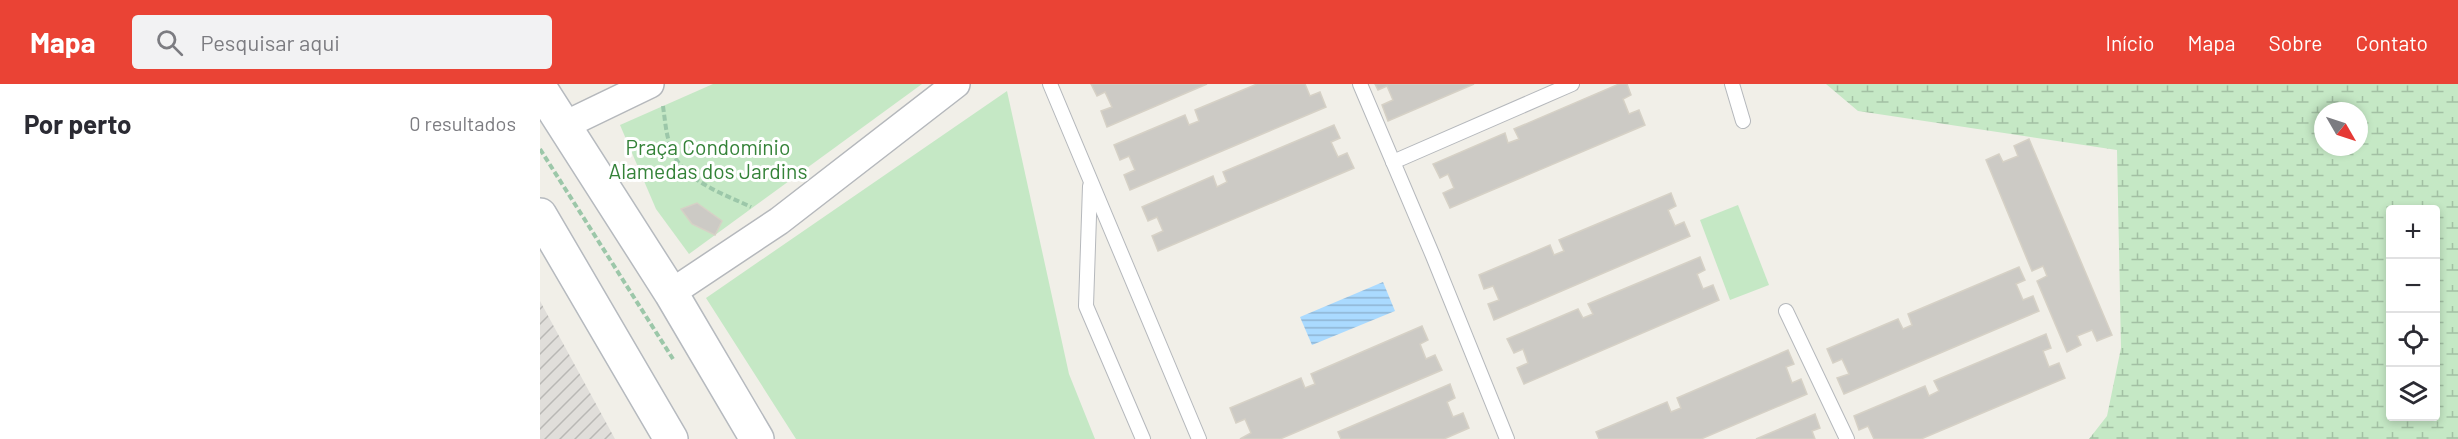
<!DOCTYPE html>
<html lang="pt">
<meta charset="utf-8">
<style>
:root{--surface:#fff;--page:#f2f2f3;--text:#2b2b33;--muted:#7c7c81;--line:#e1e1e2;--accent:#ea4335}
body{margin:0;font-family:Barlow,sans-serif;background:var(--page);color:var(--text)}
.controls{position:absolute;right:18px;bottom:18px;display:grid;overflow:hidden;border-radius:6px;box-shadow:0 3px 9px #0003}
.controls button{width:54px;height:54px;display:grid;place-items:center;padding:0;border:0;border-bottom:2px solid var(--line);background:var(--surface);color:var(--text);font:30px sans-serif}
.compass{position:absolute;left:1774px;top:18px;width:54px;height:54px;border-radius:50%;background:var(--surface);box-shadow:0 3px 9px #0003;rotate:129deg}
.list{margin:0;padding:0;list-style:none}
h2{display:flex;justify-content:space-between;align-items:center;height:78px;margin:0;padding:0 24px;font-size:26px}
h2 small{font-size:20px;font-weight:400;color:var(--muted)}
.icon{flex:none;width:33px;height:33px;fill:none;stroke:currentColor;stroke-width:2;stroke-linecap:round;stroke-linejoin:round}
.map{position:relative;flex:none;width:1918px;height:355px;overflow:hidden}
header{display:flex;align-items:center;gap:36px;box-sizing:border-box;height:84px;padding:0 30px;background:var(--accent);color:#fff}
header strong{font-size:28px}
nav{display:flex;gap:33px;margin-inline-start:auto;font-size:21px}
.search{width:420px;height:54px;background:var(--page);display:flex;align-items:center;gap:15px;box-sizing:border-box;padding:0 21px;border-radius:6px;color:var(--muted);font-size:22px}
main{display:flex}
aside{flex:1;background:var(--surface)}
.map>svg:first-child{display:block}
.industrial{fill:url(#industrial-furrows)}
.green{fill:#c5e8c5}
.wetland{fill:url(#wetland-marsh);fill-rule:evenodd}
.water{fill:url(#water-rules)}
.building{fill:#cccac5;stroke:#d6d1c6;stroke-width:1.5}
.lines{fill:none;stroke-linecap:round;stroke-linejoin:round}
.service-casing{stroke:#b5b8bc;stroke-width:16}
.minor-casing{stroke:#b5b8bc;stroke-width:30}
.secondary-casing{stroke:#b6babf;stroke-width:36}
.path{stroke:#9cc7a9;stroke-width:4;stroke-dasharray:6 3;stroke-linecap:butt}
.service{stroke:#fff;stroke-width:14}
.minor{stroke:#fff;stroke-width:27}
.secondary{stroke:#fff;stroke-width:33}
.labels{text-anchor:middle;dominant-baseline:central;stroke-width:6;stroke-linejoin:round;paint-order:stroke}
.park-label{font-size:21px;fill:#348238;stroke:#fff}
</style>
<header>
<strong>Mapa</strong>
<div class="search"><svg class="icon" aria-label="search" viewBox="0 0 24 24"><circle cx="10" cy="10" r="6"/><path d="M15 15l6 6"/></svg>Pesquisar aqui</div>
<nav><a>Início</a><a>Mapa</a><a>Sobre</a><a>Contato</a></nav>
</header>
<main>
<aside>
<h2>Por perto<small>0 resultados</small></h2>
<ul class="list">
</ul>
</aside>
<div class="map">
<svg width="1918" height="355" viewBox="0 0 1918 355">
<defs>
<pattern id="industrial-furrows" width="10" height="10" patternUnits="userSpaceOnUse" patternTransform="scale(1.5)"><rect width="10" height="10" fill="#e0deda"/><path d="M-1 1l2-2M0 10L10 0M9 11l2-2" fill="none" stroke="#b9b8b5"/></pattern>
<pattern id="wetland-marsh" width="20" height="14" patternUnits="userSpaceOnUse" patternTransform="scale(1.5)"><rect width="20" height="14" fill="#c5e8c5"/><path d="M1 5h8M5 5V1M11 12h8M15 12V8" fill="none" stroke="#a3c0a4"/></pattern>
<pattern id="water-rules" width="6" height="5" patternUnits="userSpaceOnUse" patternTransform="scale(1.5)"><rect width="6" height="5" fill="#aadaff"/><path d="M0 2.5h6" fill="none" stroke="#8eb4d2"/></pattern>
</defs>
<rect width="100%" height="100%" fill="#f1efe8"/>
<path class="industrial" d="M 0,217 L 75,355 L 0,355 Z"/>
<g class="green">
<path d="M 173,0 L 382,0 L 149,170 L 116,125 L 80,41 Z"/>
<path d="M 467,7 L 529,290 L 555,355 L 256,355 L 166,214 Z"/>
<path d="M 1198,121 L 1229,201 L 1190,216 L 1160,136 Z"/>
</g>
<path class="wetland" d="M 1286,0 L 1918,0 L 1918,355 L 1549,355 L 1567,332 L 1581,264 L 1577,66 L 1318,27 ZM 1783,27 L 1819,27 L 1819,63 L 1783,63 ZM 1850,126 L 1896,126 L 1896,332 L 1850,332 Z"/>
<path class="water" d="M 843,198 L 855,227 L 772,261 L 760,233 Z"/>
<g class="building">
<path d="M 551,0 L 667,0 L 567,43 L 561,27 L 572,23 L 565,8 L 557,12 Z"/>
<path d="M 717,0 L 765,0 L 770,12 L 780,8 L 786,23 L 590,106 L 584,91 L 595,86 L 589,72 L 580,76 L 574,61 L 645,31 L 649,41 L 659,37 L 655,26 Z"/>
<path d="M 835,0 L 934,0 L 848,37 L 842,21 L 853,16 L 847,2 L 838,6 Z"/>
<path d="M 1079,0 L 1087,0 L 1091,11 L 1083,15 L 1089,30 L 1099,26 L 1105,41 L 910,124 L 903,109 L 914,104 L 908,90 L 900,94 L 893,80 L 965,49 L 968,59 L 979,55 L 974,45 Z"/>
<path d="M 794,41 L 800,54 L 791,58 L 798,73 L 807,69 L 814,84 L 618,167 L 612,152 L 623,147 L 617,133 L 608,137 L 602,123 L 673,92 L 677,103 L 687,98 L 683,88 Z"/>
<path d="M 1489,55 L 1572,251 L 1557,257 L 1552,246 L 1537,252 L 1541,261 L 1527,268 L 1497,197 L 1507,192 L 1503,182 L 1492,187 L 1446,76 L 1459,70 L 1463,78 L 1478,72 L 1474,62 Z"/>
<path d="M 1131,109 L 1136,122 L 1128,126 L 1135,142 L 1144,138 L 1150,152 L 954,236 L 948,220 L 959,216 L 953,202 L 944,205 L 939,191 L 1010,161 L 1014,171 L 1024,167 L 1019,156 Z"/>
<path d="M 157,119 L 182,137 L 175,151 L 152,140 L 141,125 Z"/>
<path d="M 1160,173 L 1165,186 L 1157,190 L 1163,205 L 1173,201 L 1179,216 L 984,300 L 977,284 L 988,279 L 983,265 L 974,269 L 967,255 L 1038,225 L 1043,234 L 1053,230 L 1048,220 Z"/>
<path d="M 1479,183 L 1485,196 L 1476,200 L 1483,216 L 1493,212 L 1499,227 L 1304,310 L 1297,294 L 1309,290 L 1302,275 L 1293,279 L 1287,265 L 1358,235 L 1363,245 L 1372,241 L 1368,230 Z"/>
<path d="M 882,242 L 888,256 L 880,260 L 886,275 L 895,271 L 902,286 L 740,355 L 700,355 L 711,349 L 705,335 L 696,339 L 690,324 L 761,294 L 765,304 L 775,300 L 771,290 Z"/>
<path d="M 1506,250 L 1511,264 L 1503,267 L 1509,283 L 1519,279 L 1525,294 L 1381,355 L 1334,355 L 1328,342 L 1319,346 L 1314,332 L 1385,302 L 1389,312 L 1399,307 L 1394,297 Z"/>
<path d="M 1248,266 L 1254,280 L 1246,283 L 1252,299 L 1261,295 L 1267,310 L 1161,355 L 1059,355 L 1056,348 L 1127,318 L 1131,328 L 1141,324 L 1137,314 Z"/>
<path d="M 910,300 L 915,314 L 907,318 L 913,333 L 923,329 L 929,344 L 904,355 L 801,355 L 798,348 Z"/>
<path d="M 1275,330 L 1280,344 L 1272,347 L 1275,355 L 1216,355 Z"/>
</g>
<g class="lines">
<defs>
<g id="service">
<path d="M 510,0 L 659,355"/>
<path d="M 820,0 L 893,172 L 967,355"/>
<path d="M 1192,0 L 1203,37"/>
<path d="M 853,78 L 1032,0"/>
<path d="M 550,102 L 546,222 L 603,355"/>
<path d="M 1246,227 L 1307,355"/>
</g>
<g id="minor">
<path d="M 23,42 L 110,0"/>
<path d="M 131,209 L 239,137 L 416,0"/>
</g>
<g id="secondary">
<path d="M 0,4 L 131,209 L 217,355"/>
<path d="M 0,131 L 131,355"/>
</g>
</defs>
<use href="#service" class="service-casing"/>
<use href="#minor" class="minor-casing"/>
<use href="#secondary" class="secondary-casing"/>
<g class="path">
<path d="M 123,22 C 125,36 126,51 131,64 C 141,96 184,110 211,123"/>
<path d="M 0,65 L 133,275"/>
</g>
<use href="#service" class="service"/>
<use href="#minor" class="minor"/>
<use href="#secondary" class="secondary"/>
</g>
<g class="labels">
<g class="park-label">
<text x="168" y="62">Praça Condomínio<tspan x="168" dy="24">Alamedas dos Jardins</tspan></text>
</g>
</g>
</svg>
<div class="controls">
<button>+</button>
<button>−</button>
<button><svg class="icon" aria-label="locate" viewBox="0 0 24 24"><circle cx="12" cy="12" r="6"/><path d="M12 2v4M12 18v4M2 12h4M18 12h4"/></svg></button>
<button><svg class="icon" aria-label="layers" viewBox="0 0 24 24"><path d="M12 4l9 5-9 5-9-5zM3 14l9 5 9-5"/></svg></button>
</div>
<svg class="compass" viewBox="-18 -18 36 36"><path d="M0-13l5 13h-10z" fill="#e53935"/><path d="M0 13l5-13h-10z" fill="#7c7c81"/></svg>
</div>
</main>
